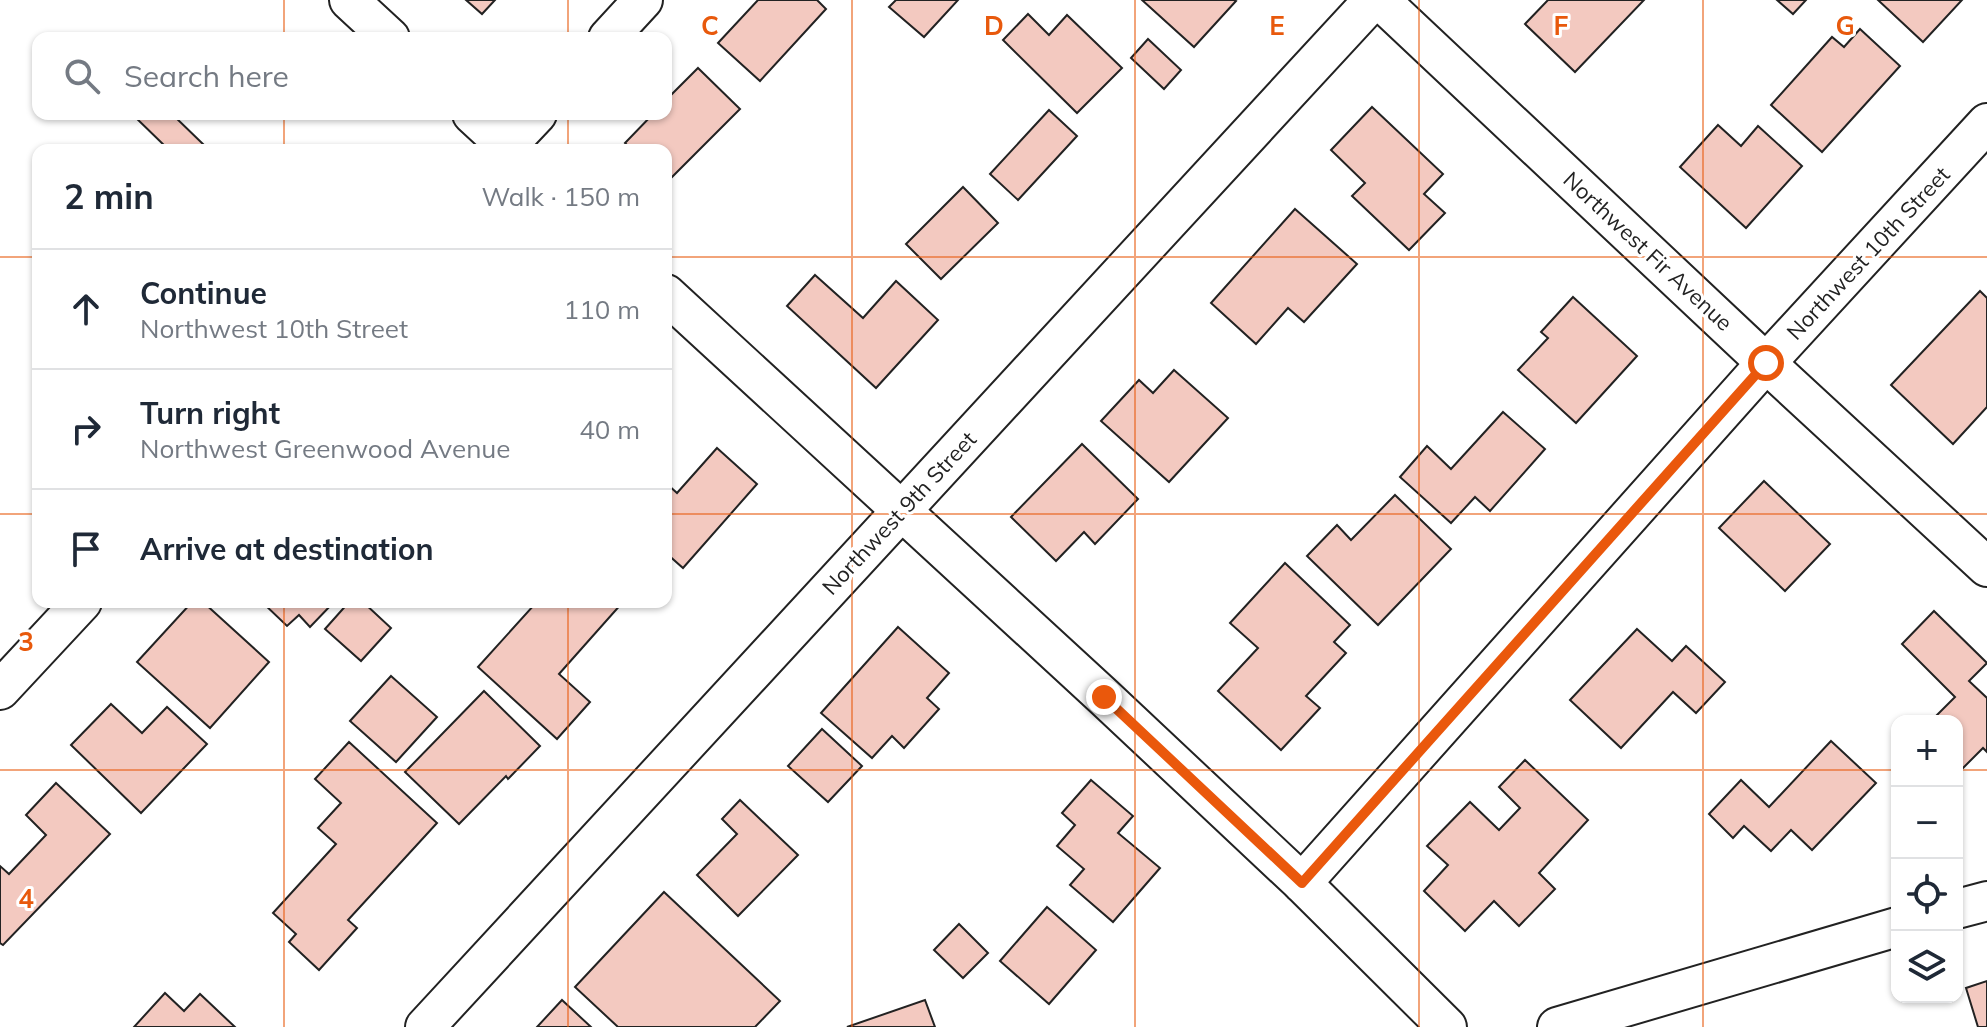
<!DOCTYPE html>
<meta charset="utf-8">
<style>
:root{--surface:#fff;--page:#f2f2f3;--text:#1f2937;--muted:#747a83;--line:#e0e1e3}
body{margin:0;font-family:Mulish,sans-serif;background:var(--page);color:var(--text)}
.controls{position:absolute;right:24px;bottom:24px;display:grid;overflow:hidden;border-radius:16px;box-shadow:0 2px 6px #0004}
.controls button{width:72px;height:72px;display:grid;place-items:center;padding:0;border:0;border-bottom:2px solid var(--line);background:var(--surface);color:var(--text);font:40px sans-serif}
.stop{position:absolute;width:24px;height:24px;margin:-18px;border:6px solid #ea580c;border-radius:50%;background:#fff}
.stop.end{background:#ea580c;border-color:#fff;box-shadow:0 2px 8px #0008}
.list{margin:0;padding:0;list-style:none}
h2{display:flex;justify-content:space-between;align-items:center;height:104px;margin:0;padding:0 32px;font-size:34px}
h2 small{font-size:26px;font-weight:400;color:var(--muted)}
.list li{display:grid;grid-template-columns:52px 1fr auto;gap:24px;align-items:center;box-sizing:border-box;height:120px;padding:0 32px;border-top:2px solid var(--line)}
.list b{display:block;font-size:30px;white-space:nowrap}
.list p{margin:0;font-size:26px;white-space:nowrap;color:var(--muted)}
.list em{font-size:26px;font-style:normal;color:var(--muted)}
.icon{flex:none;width:44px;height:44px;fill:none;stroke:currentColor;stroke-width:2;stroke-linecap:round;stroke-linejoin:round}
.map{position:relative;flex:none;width:1987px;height:1027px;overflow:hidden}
.search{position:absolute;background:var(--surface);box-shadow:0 2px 6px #0004;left:32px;top:32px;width:640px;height:88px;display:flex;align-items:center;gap:20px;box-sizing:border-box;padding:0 28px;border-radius:16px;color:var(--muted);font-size:30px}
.panel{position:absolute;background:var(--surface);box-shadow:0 2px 6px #0004;left:32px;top:144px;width:640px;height:464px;border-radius:16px}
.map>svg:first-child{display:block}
.building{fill:#f3c9c0;stroke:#222;stroke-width:2}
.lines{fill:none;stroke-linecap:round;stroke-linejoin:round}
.street-casing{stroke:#222;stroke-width:42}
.street{stroke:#fff;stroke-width:38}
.route{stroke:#ea580c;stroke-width:10}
.grid{fill:none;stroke:#e8590c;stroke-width:2;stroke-opacity:0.55}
.labels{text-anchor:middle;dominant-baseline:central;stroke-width:6;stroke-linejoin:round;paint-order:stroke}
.street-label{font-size:22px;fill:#222;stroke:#fff}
.grid-label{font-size:26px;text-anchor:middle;font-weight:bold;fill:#e8590c;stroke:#fff;stroke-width:6;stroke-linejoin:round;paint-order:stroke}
</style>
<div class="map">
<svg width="1987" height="1027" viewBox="0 0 1987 1027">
<rect width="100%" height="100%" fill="#fff"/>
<g class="building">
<path d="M 466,0 L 495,0 L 482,14 Z"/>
<path d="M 758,0 L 817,0 L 826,9 L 760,81 L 718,43 Z"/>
<path d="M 896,0 L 958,0 L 924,37 L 889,7 Z"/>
<path d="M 1142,0 L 1234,0 L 1236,1 L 1194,47 Z"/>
<path d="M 1548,0 L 1644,0 L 1575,72 L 1525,24 Z"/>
<path d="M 1777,0 L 1806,0 L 1793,14 Z"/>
<path d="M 1878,0 L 1962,0 L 1923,42 Z"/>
<path d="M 1028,14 L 1049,35 L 1067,15 L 1122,68 L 1077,113 L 1003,40 Z"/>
<path d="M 1860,29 L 1900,66 L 1822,152 L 1771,105 L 1832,37 L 1844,47 Z"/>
<path d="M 1148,39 L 1181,70 L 1164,89 L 1131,58 Z"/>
<path d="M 698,68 L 740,109 L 666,183 L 666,150 L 632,150 L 625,143 L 653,114 L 666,114 L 666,100 Z"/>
<path d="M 1372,107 L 1443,174 L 1424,194 L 1445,213 L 1409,250 L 1352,196 L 1365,183 L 1331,150 Z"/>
<path d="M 1049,110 L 1077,136 L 1018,200 L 990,174 Z"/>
<path d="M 132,114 L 172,114 L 204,145 L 199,150 L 169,150 Z"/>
<path d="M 1718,125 L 1741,146 L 1758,126 L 1802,166 L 1746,228 L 1680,167 Z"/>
<path d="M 963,187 L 998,223 L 941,279 L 906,244 Z"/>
<path d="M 1295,209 L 1357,264 L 1304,322 L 1288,308 L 1256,344 L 1211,303 Z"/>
<path d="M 815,275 L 863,318 L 896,281 L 938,320 L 876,388 L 787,306 Z"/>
<path d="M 1980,291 L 1987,298 L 1987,407 L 1953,444 L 1891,385 Z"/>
<path d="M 1573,297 L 1637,356 L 1576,423 L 1518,370 L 1548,338 L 1541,332 Z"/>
<path d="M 1174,370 L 1228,418 L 1169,482 L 1101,421 L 1139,380 L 1153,393 Z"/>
<path d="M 1503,412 L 1545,449 L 1490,511 L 1475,497 L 1451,523 L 1400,477 L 1427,446 L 1451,469 Z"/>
<path d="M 1082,444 L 1138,499 L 1095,544 L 1084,532 L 1056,561 L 1011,517 Z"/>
<path d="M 717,448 L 757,484 L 683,568 L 666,553 L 666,483 L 677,493 Z"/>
<path d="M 1764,481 L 1830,544 L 1785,591 L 1719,528 Z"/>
<path d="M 1395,495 L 1451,549 L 1378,625 L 1307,556 L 1337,525 L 1351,540 Z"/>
<path d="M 1285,563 L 1350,625 L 1334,642 L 1346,653 L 1306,696 L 1320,708 L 1281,750 L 1218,691 L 1258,648 L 1230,623 Z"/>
<path d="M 192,602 L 203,602 L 269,662 L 210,728 L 137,662 Z"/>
<path d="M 262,602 L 334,602 L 310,627 L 299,615 L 287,626 Z"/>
<path d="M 349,602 L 363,602 L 391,628 L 361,661 L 325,629 Z"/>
<path d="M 532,602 L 623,602 L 559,674 L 590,702 L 557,739 L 478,667 L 535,604 Z"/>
<path d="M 1934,611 L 1987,663 L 1969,681 L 1987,698 L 1987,752 L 1983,748 L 1957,774 L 1957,721 L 1931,721 L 1955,697 L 1902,644 Z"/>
<path d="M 898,627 L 949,673 L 927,698 L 939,709 L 904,748 L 892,736 L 872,758 L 821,713 Z"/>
<path d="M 1637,629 L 1672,661 L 1686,646 L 1725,682 L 1696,713 L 1673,692 L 1621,748 L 1570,700 Z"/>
<path d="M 391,676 L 437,717 L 396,762 L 350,721 Z"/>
<path d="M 484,691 L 540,746 L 508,779 L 506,776 L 459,824 L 405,772 Z"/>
<path d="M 111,704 L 142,733 L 167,707 L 207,744 L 141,813 L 71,745 Z"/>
<path d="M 822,729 L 862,766 L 828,802 L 788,766 Z"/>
<path d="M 1831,741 L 1876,783 L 1812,850 L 1791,830 L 1771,851 L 1744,826 L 1733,838 L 1709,814 L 1741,780 L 1769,807 Z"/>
<path d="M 349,742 L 437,823 L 348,920 L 357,928 L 319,970 L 289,942 L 296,934 L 273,913 L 336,844 L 318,828 L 341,803 L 315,779 Z"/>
<path d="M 1525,760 L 1588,820 L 1539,873 L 1555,889 L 1519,926 L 1494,901 L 1465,931 L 1424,891 L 1448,865 L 1427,846 L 1470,802 L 1499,830 L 1520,808 L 1499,787 Z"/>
<path d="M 1091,780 L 1133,816 L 1118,833 L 1160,868 L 1113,922 L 1070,885 L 1084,869 L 1057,846 L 1075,825 L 1062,813 Z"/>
<path d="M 56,783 L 110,834 L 3,945 L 0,943 L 0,866 L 9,874 L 46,835 L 26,815 Z"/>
<path d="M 740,800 L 798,855 L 738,916 L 697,875 L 737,834 L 722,819 Z"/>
<path d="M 664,892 L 780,1001 L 755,1027 L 618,1027 L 575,987 Z"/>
<path d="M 1047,907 L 1096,950 L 1049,1004 L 1000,961 Z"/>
<path d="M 959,924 L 988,953 L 963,978 L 934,950 Z"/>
<path d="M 1987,981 L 1987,1027 L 1978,1027 L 1966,988 Z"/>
<path d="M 165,993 L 184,1011 L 200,994 L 235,1027 L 134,1027 Z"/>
<path d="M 562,1000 L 591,1027 L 537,1027 Z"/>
<path d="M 925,1000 L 935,1027 L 847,1027 Z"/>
</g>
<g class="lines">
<defs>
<g id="street">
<path d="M 349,0 L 390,38"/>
<path d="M 1380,0 L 1766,363 L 1987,567"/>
<path d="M 608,38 L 643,0"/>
<path d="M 472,114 L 511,150"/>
<path d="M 503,150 L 537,114"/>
<path d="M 666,294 L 1104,697 L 1302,883 L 1447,1027"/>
<path d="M 0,690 L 82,602"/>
<path d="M 1302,883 L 1766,363 L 1987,123"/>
<path d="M 1957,909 L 1987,901"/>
<path d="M 425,1027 L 1373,0"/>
<path d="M 1557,1027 L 1897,927"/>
</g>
</defs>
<use href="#street" class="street-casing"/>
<use href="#street" class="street"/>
</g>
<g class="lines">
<path class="route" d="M 1104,697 L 1302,883 L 1766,363"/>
</g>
<path class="grid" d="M 284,0 L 284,38M 568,0 L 568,38M 852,0 L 852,1027M 1135,0 L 1135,1027M 1419,0 L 1419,1027M 1703,0 L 1703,1027M 284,114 L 284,150M 568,114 L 568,150M 0,257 L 38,257M 666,257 L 1987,257M 0,514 L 38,514M 666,514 L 1987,514M 284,602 L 284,1027M 568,602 L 568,1027M 0,770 L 1897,770M 1957,770 L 1987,770"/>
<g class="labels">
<g class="street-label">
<text transform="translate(1648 251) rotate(43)">Northwest Fir Avenue</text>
<text transform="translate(1868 253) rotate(-47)">Northwest 10th Street</text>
<text transform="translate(899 513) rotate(-47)">Northwest 9th Street</text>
</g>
</g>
<g class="grid-label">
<text x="710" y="35">C</text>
<text x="994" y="35">D</text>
<text x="1277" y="35">E</text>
<text x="1561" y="35">F</text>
<text x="1845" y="35">G</text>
<text x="26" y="651">3</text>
<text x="26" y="908">4</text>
</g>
</svg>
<div class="controls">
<button>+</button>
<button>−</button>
<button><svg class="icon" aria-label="locate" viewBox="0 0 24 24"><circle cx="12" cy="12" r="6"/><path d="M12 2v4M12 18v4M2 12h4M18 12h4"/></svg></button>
<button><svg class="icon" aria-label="layers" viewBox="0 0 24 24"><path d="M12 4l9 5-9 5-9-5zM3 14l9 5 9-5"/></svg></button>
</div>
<div class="stop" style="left:1766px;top:363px"></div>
<div class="stop end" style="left:1104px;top:697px"></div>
<div class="search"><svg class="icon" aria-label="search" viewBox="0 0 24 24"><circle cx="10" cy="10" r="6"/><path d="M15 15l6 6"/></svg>Search here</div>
<section class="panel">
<h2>2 min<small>Walk · 150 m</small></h2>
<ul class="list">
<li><svg class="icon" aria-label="ahead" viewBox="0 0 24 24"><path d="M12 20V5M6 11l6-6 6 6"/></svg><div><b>Continue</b><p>Northwest 10th Street</p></div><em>110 m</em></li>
<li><svg class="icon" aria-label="right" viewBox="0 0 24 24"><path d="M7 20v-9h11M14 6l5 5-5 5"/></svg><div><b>Turn right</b><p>Northwest Greenwood Avenue</p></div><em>40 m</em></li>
<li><svg class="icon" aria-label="arrive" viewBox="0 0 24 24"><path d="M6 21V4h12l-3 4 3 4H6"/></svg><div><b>Arrive at destination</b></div></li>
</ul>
</section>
</div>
